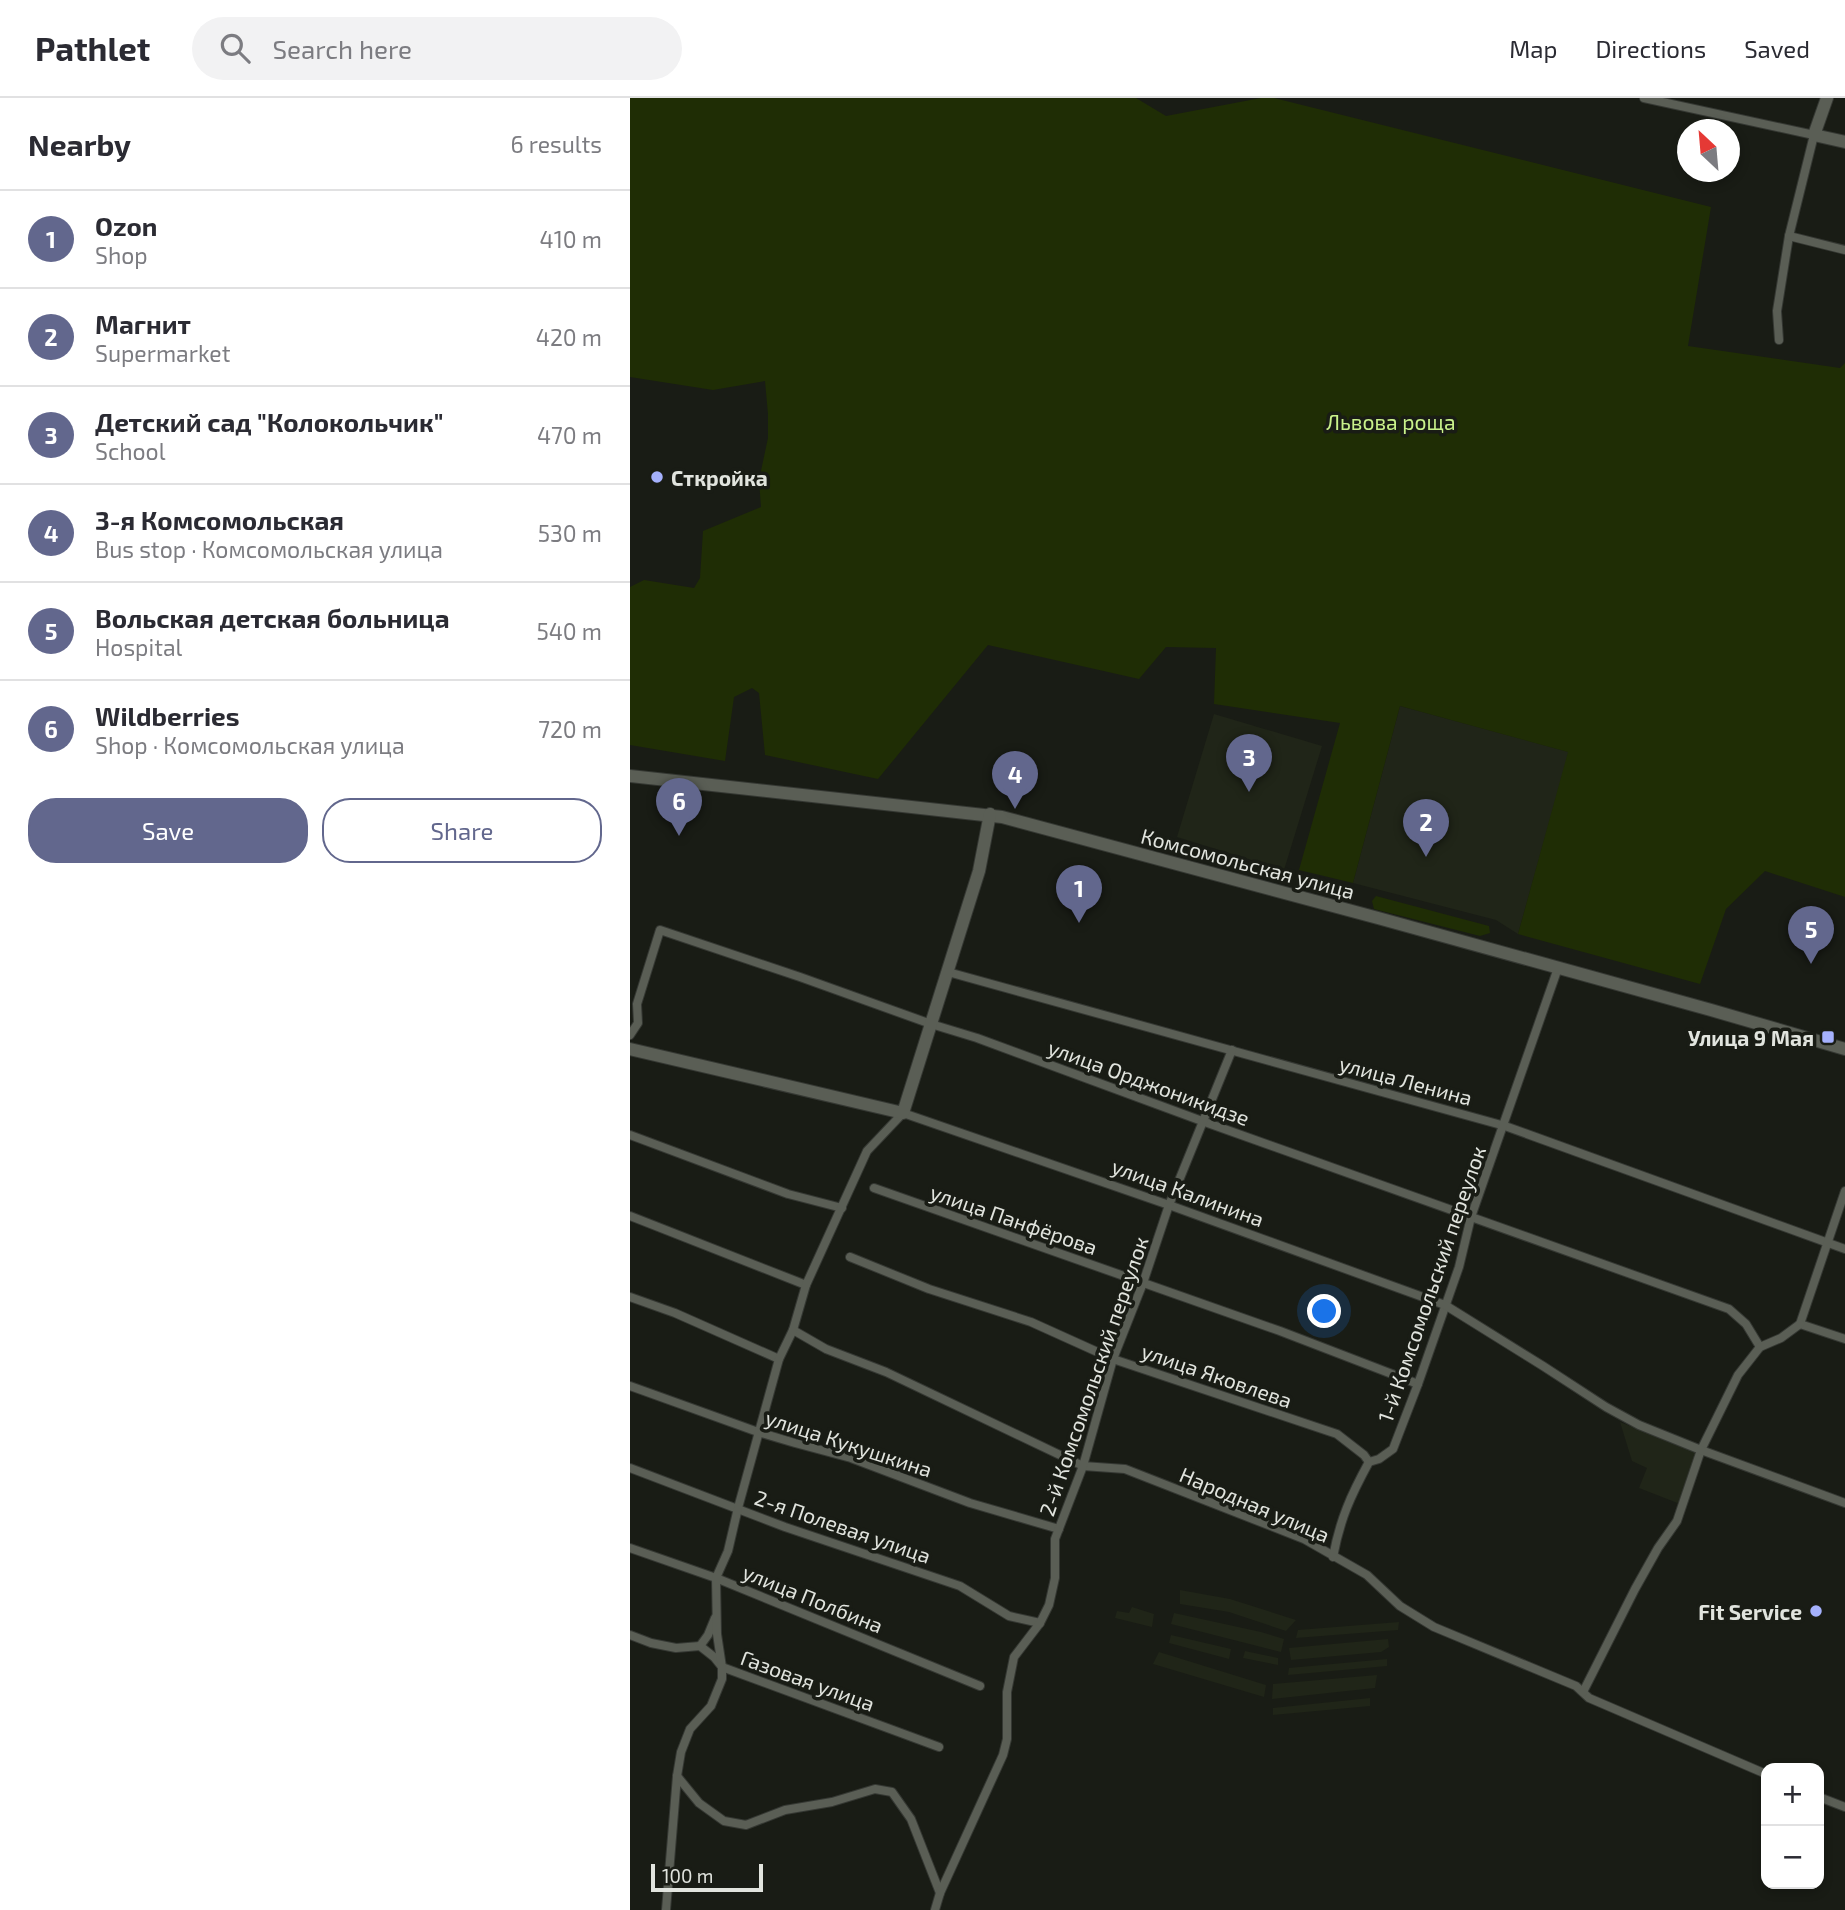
<!DOCTYPE html>
<meta charset="utf-8">
<style>
:root{--surface:#fff;--page:#f2f2f3;--text:#2b2b33;--muted:#7c7c81;--line:#e1e1e2;--accent:#62678d}
body{margin:0;font-family:"Exo 2",sans-serif;background:var(--page);color:var(--text)}
.controls{position:absolute;right:21px;bottom:21px;display:grid;overflow:hidden;border-radius:14px;box-shadow:0 4px 10px #0003}
.controls button{width:63px;height:63px;display:grid;place-items:center;padding:0;border:0;border-bottom:2px solid var(--line);background:var(--surface);color:var(--text);font:35px sans-serif}
.compass{position:absolute;left:1047px;top:21px;width:63px;height:63px;border-radius:50%;background:var(--surface);box-shadow:0 4px 10px #0003;rotate:334deg}
.scale{position:absolute;left:21px;bottom:18px;width:112px;box-sizing:border-box;padding-left:7px;border:4px solid #e1e4de;border-top:0;font-size:19px;line-height:24px;white-space:nowrap;color:#e1e4de;-webkit-text-stroke:5px #191c15;paint-order:stroke}
.you{position:absolute;left:695px;top:1214px;width:24px;height:24px;margin:-18px;border:5px solid #fff;border-radius:50%;background:#1a73e8;box-shadow:0 0 0 10px #1a73e833}
.badge{display:grid;place-items:center;width:46px;height:46px;border-radius:50%;background:var(--accent);color:#fff;font-size:23px;font-weight:700}
.pin{position:absolute;translate:-50% -58px;filter:drop-shadow(0 2px 4px #0008)}
.pin::after{content:'';position:absolute;top:37px;width:24px;height:21px;background:inherit;clip-path:polygon(0 0,100% 0,50% 100%)}
.list{margin:0;padding:0;list-style:none}
h2{display:flex;justify-content:space-between;align-items:center;height:91px;margin:0;padding:0 28px;font-size:30px}
h2 small{font-size:23px;font-weight:400;color:var(--muted)}
.list li{display:grid;grid-template-columns:46px 1fr auto;gap:21px;align-items:center;box-sizing:border-box;height:98px;padding:0 28px;border-top:2px solid var(--line)}
.list b{display:block;font-size:26px;white-space:nowrap}
.list p{margin:0;font-size:23px;white-space:nowrap;color:var(--muted)}
.list em{font-size:23px;font-style:normal;color:var(--muted)}
.actions{display:flex;gap:14px;padding:21px 28px}
.actions a{flex:1;padding:16px 0;border:2px solid var(--accent);border-radius:28px;text-align:center;font-size:24px;color:var(--accent)}
.actions .main{background:var(--accent);color:#fff}
.icon{flex:none;width:38px;height:38px;fill:none;stroke:currentColor;stroke-width:2;stroke-linecap:round;stroke-linejoin:round}
.map{position:relative;flex:none;width:1215px;height:1812px;overflow:hidden}
header{display:flex;align-items:center;gap:42px;box-sizing:border-box;height:98px;padding:0 35px;background:var(--surface);border-bottom:2px solid var(--line)}
header strong{font-size:33px}
nav{display:flex;gap:38px;margin-inline-start:auto;font-size:24px}
.search{width:490px;height:63px;background:var(--page);display:flex;align-items:center;gap:18px;box-sizing:border-box;padding:0 24px;border-radius:38px;color:var(--muted);font-size:26px}
main{display:flex}
aside{flex:1;background:var(--surface)}
.map>svg:first-child{display:block}
.built{fill:#202518}
.green{fill:#1f2d05}
.lines{fill:none;stroke-linecap:round;stroke-linejoin:round}
.street-casing{stroke:#353833;stroke-width:10}
.secondary-casing{stroke:#353833;stroke-width:14}
.street{stroke:#5a5e55;stroke-width:8}
.secondary{stroke:#5a5e55;stroke-width:12}
.poi-dot{fill:#a5b1fc;stroke:#191c15;stroke-width:2.5}
.labels{text-anchor:middle;dominant-baseline:central;stroke-width:7;stroke-linejoin:round;paint-order:stroke}
.park-label{font-size:21px;fill:#c9f18b;stroke:#191c15}
.poi-label{font-size:21px;font-weight:bold;fill:#e1e4de;stroke:#191c15;text-anchor:end}
.street-label{font-size:21px;fill:#e1e4de;stroke:#191c15}
</style>
<header>
<strong>Pathlet</strong>
<div class="search"><svg class="icon" aria-label="search" viewBox="0 0 24 24"><circle cx="10" cy="10" r="6"/><path d="M15 15l6 6"/></svg>Search here</div>
<nav><a>Map</a><a>Directions</a><a>Saved</a></nav>
</header>
<main>
<aside>
<h2>Nearby<small>6 results</small></h2>
<ul class="list">
<li><span class="badge">1</span><div><b>Ozon</b><p>Shop</p></div><em>410 m</em></li>
<li><span class="badge">2</span><div><b>Магнит</b><p>Supermarket</p></div><em>420 m</em></li>
<li><span class="badge">3</span><div><b>Детский сад &quot;Колокольчик&quot;</b><p>School</p></div><em>470 m</em></li>
<li><span class="badge">4</span><div><b>3-я Комсомольская</b><p>Bus stop · Комсомольская улица</p></div><em>530 m</em></li>
<li><span class="badge">5</span><div><b>Вольская детская больница</b><p>Hospital</p></div><em>540 m</em></li>
<li><span class="badge">6</span><div><b>Wildberries</b><p>Shop · Комсомольская улица</p></div><em>720 m</em></li>
</ul>
<div class="actions"><a class="main">Save</a><a>Share</a></div>
</aside>
<div class="map">
<svg width="1215" height="1812" viewBox="0 0 1215 1812">
<rect width="100%" height="100%" fill="#191c15"/>
<g class="built">
<path d="M 770,608 L 939,654 L 888,836 L 866,822 L 723,785 Z"/>
<path d="M 584,616 L 692,648 L 654,772 L 547,739 Z"/>
<path d="M 990,1324 L 1067,1355 L 1050,1406 L 1009,1390 L 1017,1370 L 1002,1363 Z"/>
<path d="M 550,1492 L 600,1501 L 666,1522 L 656,1533 L 599,1514 L 550,1506 Z"/>
<path d="M 502,1509 L 524,1516 L 522,1529 L 485,1520 L 487,1513 L 499,1515 Z"/>
<path d="M 544,1515 L 631,1534 L 654,1541 L 651,1554 L 541,1526 Z"/>
<path d="M 769,1524 L 768,1532 L 666,1540 L 668,1532 Z"/>
<path d="M 541,1537 L 601,1551 L 599,1561 L 539,1545 Z"/>
<path d="M 758,1541 L 759,1549 L 751,1554 L 661,1562 L 659,1550 Z"/>
<path d="M 615,1553 L 648,1560 L 648,1567 L 613,1560 Z"/>
<path d="M 529,1554 L 636,1587 L 634,1599 L 523,1566 Z"/>
<path d="M 757,1561 L 757,1568 L 658,1577 L 659,1570 Z"/>
<path d="M 747,1577 L 745,1590 L 642,1601 L 643,1586 Z"/>
<path d="M 740,1600 L 740,1608 L 643,1617 L 643,1610 Z"/>
</g>
<g class="green">
<path d="M 0,0 L 506,0 L 536,18 L 631,0 L 644,0 L 1081,109 L 1058,248 L 1210,270 L 1215,265 L 1215,799 L 1135,773 L 1096,811 L 1070,886 L 888,836 L 938,654 L 770,608 L 723,785 L 669,772 L 710,625 L 584,606 L 586,550 L 536,549 L 509,581 L 358,547 L 248,681 L 135,657 L 129,595 L 122,590 L 104,599 L 95,663 L 0,647 L 0,489 L 14,482 L 64,490 L 70,480 L 73,433 L 131,409 L 129,382 L 138,340 L 138,316 L 135,283 L 83,292 L 0,279 Z"/>
<path d="M 746,798 L 859,828 L 860,835 L 850,838 L 744,811 L 742,803 Z"/>
</g>
<g class="lines">
<defs>
<g id="street">
<path d="M 1014,0 L 1184,37 L 1159,138 L 1147,213 L 1149,242"/>
<path d="M 1159,138 L 1215,152"/>
<path d="M 318,874 L 875,1028 L 1215,1151"/>
<path d="M 0,937 L 8,925 L 7,906 L 30,832 L 170,879 L 301,926 L 347,940 L 572,1023 L 1099,1211 L 1116,1226 L 1130,1249"/>
<path d="M 0,1037 L 158,1096 L 212,1110"/>
<path d="M 244,1090 L 650,1233 L 788,1286"/>
<path d="M 0,1118 L 176,1187"/>
<path d="M 220,1159 L 299,1191 L 401,1224 L 483,1261 L 707,1336 L 734,1357 L 739,1364"/>
<path d="M 0,1199 L 45,1215 L 149,1261"/>
<path d="M 1170,1226 L 1215,1093"/>
<path d="M 1170,1226 L 1215,1241"/>
<path d="M 163,1232 L 196,1251 L 256,1274 L 453,1368 L 495,1371 L 674,1441 L 737,1477 L 770,1508 L 804,1529 L 946,1588 L 959,1600 L 1136,1676"/>
<path d="M 0,1288 L 128,1334 L 165,1345 L 221,1360 L 340,1405 L 429,1431"/>
<path d="M 0,1370 L 155,1429 L 330,1488 L 379,1518 L 410,1525"/>
<path d="M 0,1450 L 86,1480 L 350,1588"/>
<path d="M 703,1459 C 710,1421 721,1397 739,1364 L 749,1361 L 763,1351 L 788,1286 L 829,1169 L 841,1119 L 928,870"/>
<path d="M 0,1537 L 21,1545 L 46,1550 L 70,1548 L 84,1559 L 92,1569 L 309,1649"/>
<path d="M 70,1548 L 78,1537 L 85,1520"/>
<path d="M 953,1594 L 1005,1491 L 1028,1450 L 1047,1423 L 1071,1352 L 1108,1277 L 1130,1249 L 1151,1240 L 1170,1226"/>
<path d="M 47,1678 L 69,1705 L 94,1723 L 116,1727 L 155,1712 L 202,1704 L 245,1691 L 262,1694 L 281,1721 L 310,1795"/>
<path d="M 1189,1699 L 1215,1709"/>
<path d="M 36,1812 L 47,1678 L 51,1654 L 60,1631 L 81,1608 L 92,1581 L 92,1569 L 87,1536 L 86,1480 L 98,1453 L 108,1410 L 149,1261 L 163,1232 L 176,1187 L 237,1053 L 273,1015 L 539,1107 L 815,1207 L 913,1268 L 976,1309 L 1009,1327 L 1071,1352 L 1215,1405"/>
<path d="M 305,1812 L 310,1795 L 373,1657 L 377,1641 L 377,1594 L 384,1559 L 410,1525 L 419,1507 L 425,1480 L 425,1441 L 453,1368 L 483,1261 L 513,1185 L 539,1107 L 602,952"/>
</g>
<g id="secondary">
<path d="M 1197,0 L 1184,37 L 1215,44"/>
<path d="M 0,678 L 372,719 L 748,820 L 1081,912 L 1215,951"/>
<path d="M 0,951 L 273,1015 L 349,773 L 360,716"/>
</g>
</defs>
<use href="#street" class="street-casing"/>
<use href="#secondary" class="secondary-casing"/>
<use href="#street" class="street"/>
<use href="#secondary" class="secondary"/>
</g>
<g class="poi-dot">
<circle cx="27" cy="379" r="7"/>
<rect x="1191" y="932" width="14" height="14" rx="3.5"/>
<circle cx="1186" cy="1513" r="7"/>
</g>
<g class="labels">
<g class="park-label">
<text x="761" y="323">Львова роща</text>
</g>
<g class="poi-label">
<text x="41" y="379" text-anchor="start">Сткройка</text>
<text x="1184" y="939">Улица 9 Мая</text>
<text x="1172" y="1513">Fit Service</text>
</g>
<g class="street-label">
<text transform="translate(618 765) rotate(15)">Комсомольская улица</text>
<text transform="translate(776 982) rotate(15)">улица Ленина</text>
<text transform="translate(519 984) rotate(20)">улица Орджоникидзе</text>
<text transform="translate(558 1094) rotate(20)">улица Калинина</text>
<text transform="translate(384 1121) rotate(19)">улица Панфёрова</text>
<text transform="translate(801 1186) rotate(-71)">1-й Комсомольский переулок</text>
<text transform="translate(587 1277) rotate(19)">улица Яковлева</text>
<text transform="translate(463 1278) rotate(-71)">2-й Комсомольский переулок</text>
<text transform="translate(219 1345) rotate(18)">улица Кукушкина</text>
<text transform="translate(625 1406) rotate(23)">Народная улица</text>
<text transform="translate(213 1428) rotate(19)">2-я Полевая улица</text>
<text transform="translate(183 1500) rotate(22)">улица Полбина</text>
<text transform="translate(178 1582) rotate(20)">Газовая улица</text>
</g>
</g>
</svg>
<div class="controls">
<button>+</button>
<button>−</button>
</div>
<svg class="compass" viewBox="-18 -18 36 36"><path d="M0-13l5 13h-10z" fill="#e53935"/><path d="M0 13l5-13h-10z" fill="#7c7c81"/></svg>
<div class="scale">100 m</div>
<div class="you"></div>
<div class="pin badge" style="left:449px;top:825px">1</div>
<div class="pin badge" style="left:796px;top:759px">2</div>
<div class="pin badge" style="left:619px;top:694px">3</div>
<div class="pin badge" style="left:385px;top:711px">4</div>
<div class="pin badge" style="left:1181px;top:866px">5</div>
<div class="pin badge" style="left:49px;top:738px">6</div>
</div>
</main>
